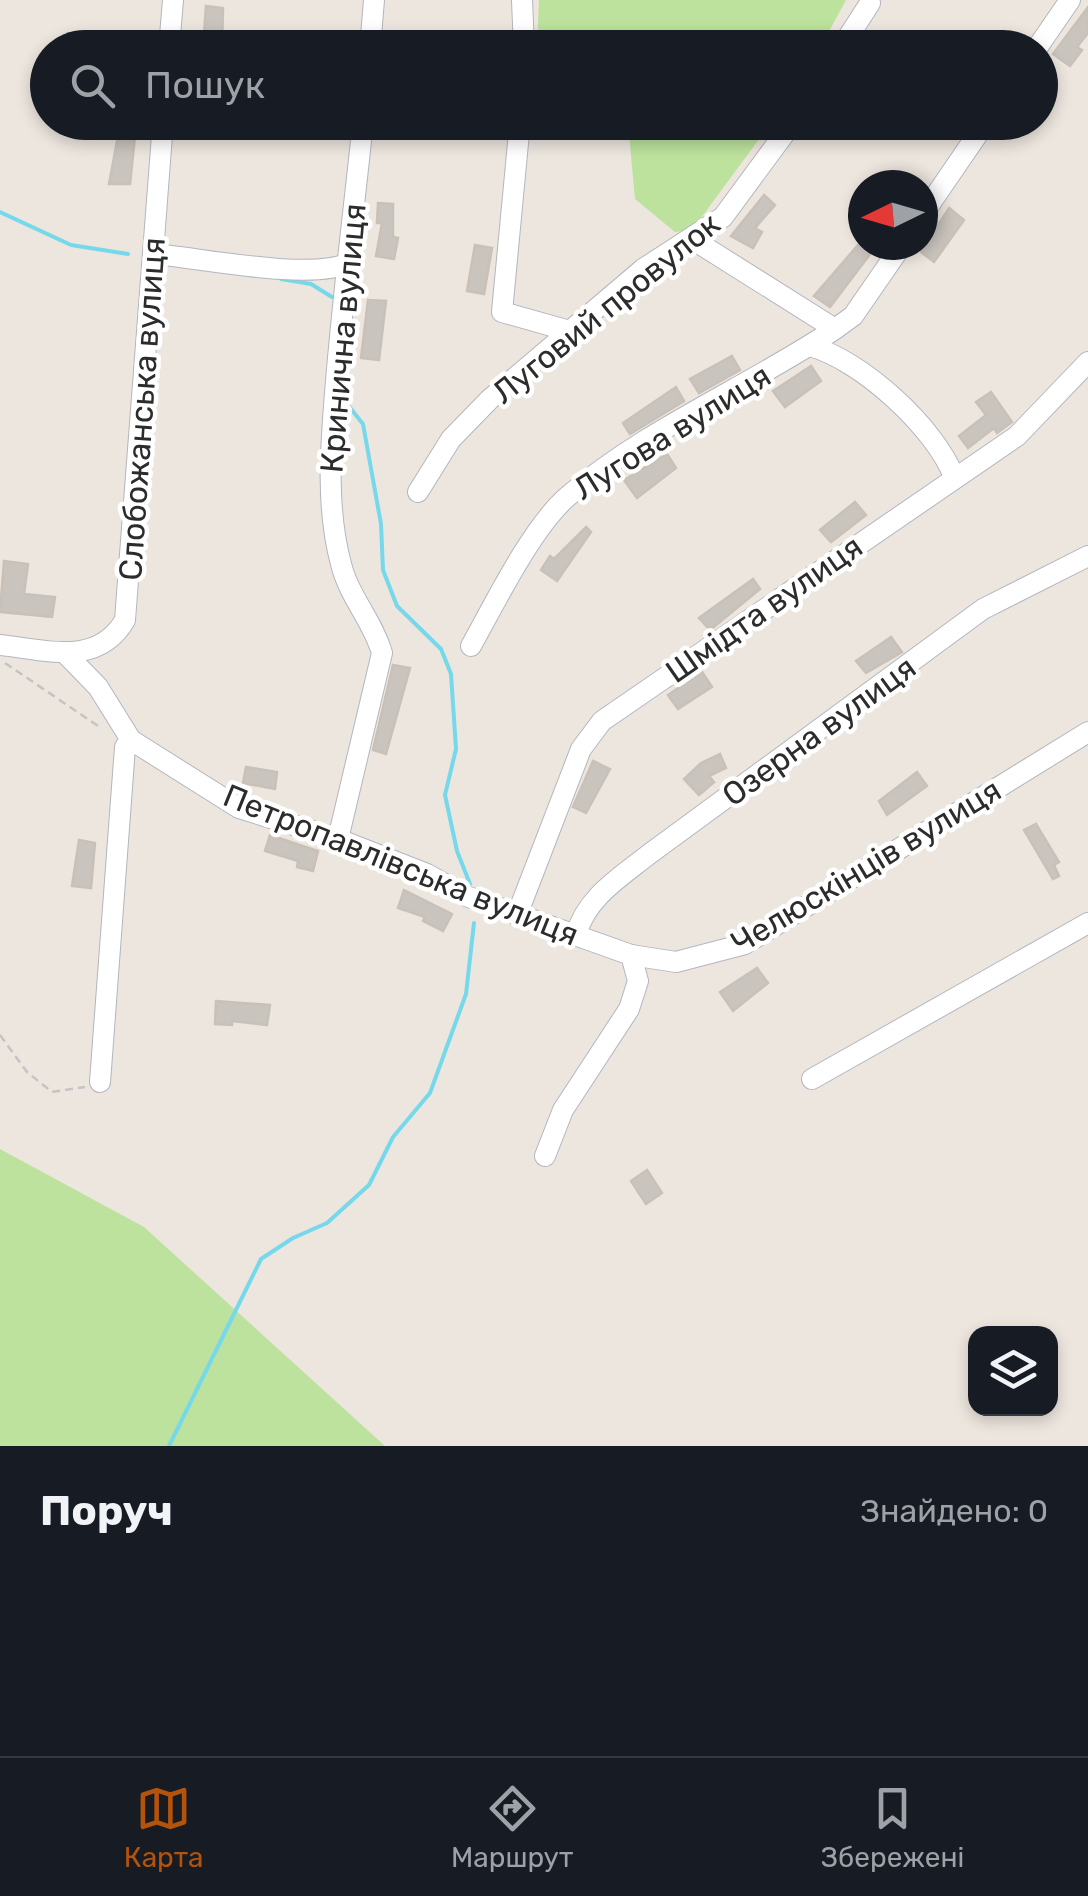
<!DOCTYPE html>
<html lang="uk">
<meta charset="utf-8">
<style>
:root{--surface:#171b24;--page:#242831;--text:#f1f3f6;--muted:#9ea1a6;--line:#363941;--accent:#b45309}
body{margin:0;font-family:Rubik,sans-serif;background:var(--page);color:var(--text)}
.controls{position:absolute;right:30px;bottom:30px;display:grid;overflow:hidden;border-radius:20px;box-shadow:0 5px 15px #0003}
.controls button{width:90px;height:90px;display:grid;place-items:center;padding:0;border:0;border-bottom:2px solid var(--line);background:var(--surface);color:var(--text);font:50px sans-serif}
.compass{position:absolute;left:848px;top:170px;width:90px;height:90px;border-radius:50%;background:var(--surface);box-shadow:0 5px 15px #0003;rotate:265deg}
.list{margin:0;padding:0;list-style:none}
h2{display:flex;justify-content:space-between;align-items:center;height:130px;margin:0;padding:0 40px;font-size:42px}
h2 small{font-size:32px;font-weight:400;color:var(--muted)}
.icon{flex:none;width:55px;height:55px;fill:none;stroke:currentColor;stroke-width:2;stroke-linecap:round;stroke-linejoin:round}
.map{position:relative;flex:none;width:1088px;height:1446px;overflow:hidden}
.search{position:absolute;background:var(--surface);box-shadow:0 5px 15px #0003;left:30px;right:30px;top:30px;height:110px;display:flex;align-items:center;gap:25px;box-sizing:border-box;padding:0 35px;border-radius:55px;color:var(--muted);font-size:38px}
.sheet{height:310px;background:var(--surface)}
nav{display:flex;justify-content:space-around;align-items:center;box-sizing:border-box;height:140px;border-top:2px solid var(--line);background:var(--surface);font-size:28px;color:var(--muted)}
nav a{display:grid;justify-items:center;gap:5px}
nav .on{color:var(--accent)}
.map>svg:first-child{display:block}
.green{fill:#bce29d}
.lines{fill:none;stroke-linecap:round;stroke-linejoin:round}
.stream{stroke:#76d8eb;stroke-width:4}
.building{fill:#c9c4bd;stroke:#c9c1b8;stroke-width:2.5}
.minor-casing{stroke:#b2b6bf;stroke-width:22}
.path{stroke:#c4c4c4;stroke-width:2.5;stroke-dasharray:8 5;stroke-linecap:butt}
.minor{stroke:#fff;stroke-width:20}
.labels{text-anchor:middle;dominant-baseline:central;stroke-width:9;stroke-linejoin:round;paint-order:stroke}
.street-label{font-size:32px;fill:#2c2c2c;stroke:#fff}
</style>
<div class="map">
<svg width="1088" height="1446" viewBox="0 0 1088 1446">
<rect width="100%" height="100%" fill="#ede6df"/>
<g class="green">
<path d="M 539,0 L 846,0 L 820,48 L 549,47 L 537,44 Z"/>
<path d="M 628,123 L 771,123 L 692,230 L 675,232 L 635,199 Z"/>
<path d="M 0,1149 L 144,1227 L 385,1446 L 0,1446 Z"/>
</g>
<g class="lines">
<g class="stream">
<path d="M 0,212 L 71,245 L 128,254"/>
<path d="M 281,279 L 311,284 L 332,297"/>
<path d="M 349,347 L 347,404 L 363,424 L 381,524 L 383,570 L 397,606 L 441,649 L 451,674 L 456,749 L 445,795 L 457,851 L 470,884"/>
<path d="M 169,1446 L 261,1259 L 293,1238 L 327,1223 L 369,1185 L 393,1137 L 430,1093 L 466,994 L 474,923"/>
</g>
</g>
<g class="building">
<path d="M 206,6 L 223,8 L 222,48 L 203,48 Z"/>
<path d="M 1088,7 L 1088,33 L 1077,47 L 1082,50 L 1070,66 L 1053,54 Z"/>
<path d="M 118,136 L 135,137 L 130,184 L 109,184 Z"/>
<path d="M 764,195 L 775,205 L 755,228 L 762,232 L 753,248 L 731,236 Z"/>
<path d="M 378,203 L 393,204 L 393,237 L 398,238 L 394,259 L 376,256 L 382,223 L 377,223 Z"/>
<path d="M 949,208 L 964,220 L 934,262 L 921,252 Z"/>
<path d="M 475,245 L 492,248 L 484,294 L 467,291 Z"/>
<path d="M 858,245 L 877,245 L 830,307 L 814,296 Z"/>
<path d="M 368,300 L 386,301 L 379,360 L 361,358 Z"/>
<path d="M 732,356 L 740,370 L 699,393 L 690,379 Z"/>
<path d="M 811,366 L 821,381 L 785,407 L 773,391 Z"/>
<path d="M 676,387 L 684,401 L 630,434 L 623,423 Z"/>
<path d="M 991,392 L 1012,422 L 997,433 L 994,428 L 968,448 L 959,436 L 986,415 L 976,402 Z"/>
<path d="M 667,454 L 676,468 L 637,498 L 624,480 Z"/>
<path d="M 855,502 L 866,515 L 831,542 L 820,530 Z"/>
<path d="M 586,527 L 591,532 L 557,581 L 541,570 L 550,556 L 554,559 Z"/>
<path d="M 4,561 L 28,564 L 24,594 L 55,597 L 52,617 L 0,612 Z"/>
<path d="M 753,579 L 760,589 L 710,630 L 699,618 Z"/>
<path d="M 891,637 L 902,652 L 866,673 L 856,661 Z"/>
<path d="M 393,665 L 410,668 L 386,754 L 373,750 Z"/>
<path d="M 702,672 L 712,687 L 678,709 L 668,695 Z"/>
<path d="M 720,754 L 726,768 L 709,776 L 714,782 L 699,795 L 684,779 L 701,763 Z"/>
<path d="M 593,761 L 610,769 L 586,813 L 573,807 Z"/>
<path d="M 246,767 L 277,772 L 275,789 L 243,783 Z"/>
<path d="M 917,772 L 927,786 L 887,815 L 879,801 Z"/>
<path d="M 1036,824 L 1059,862 L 1054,865 L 1059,876 L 1053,879 L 1024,830 Z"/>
<path d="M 270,835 L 318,851 L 313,871 L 297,867 L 298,861 L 265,851 Z"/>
<path d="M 79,840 L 95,843 L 91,888 L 72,886 Z"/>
<path d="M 404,890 L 452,914 L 443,931 L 423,921 L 425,917 L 398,908 Z"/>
<path d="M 757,968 L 768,983 L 733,1011 L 720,992 Z"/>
<path d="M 216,1001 L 270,1005 L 267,1025 L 232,1021 L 232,1025 L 215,1024 Z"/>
<path d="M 647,1170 L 662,1193 L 646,1204 L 631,1181 Z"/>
</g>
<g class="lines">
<defs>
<g id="minor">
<path d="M 522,0 L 524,48"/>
<path d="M 169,48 L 173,0"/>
<path d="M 370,48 L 374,0"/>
<path d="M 841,48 L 870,3"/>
<path d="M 1037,48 L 1070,0"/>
<path d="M 520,122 L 502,312 L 573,332"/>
<path d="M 923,214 L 986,122"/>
<path d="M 692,239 L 835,329"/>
<path d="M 154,254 C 201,258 310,281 349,263"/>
<path d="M 810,346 C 861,360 935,427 954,477"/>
<path d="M 418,492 L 451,439 L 490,399 L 643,269 L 723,217 L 793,122"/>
<path d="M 0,645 C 46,650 98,667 125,620 L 163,122"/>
<path d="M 471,646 C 495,603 531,529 567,497 C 644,430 750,386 835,329 L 853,316 L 902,245"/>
<path d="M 64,652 L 98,687 L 131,740 L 239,808 L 338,839 L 427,874 L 466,896 L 631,955 L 676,962 L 745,944 L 1088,732"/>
<path d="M 338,839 L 382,653 C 373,621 349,597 341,564 C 325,504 331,442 336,381 C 343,295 354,209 363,122"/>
<path d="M 517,915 L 581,749 L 602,721 L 1017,436 L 1088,362"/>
<path d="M 576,935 C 586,898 619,878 648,855 L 983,609 L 1088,556"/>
<path d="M 812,1079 L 1088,923"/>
<path d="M 100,1082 L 125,747 L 131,740"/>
<path d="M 545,1156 L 563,1110 L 629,1009 L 638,981 L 631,955"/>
</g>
</defs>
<use href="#minor" class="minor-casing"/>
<g class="path">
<path d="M 5,663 L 101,728"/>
<path d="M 0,1035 L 27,1072 L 52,1092 L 85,1087"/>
</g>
<use href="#minor" class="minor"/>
</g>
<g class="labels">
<g class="street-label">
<text transform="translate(606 308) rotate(-39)">Луговий провулок</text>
<text transform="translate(343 338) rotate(-85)">Кринична вулиця</text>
<text transform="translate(142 409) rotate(-86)">Слобожанська вулиця</text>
<text transform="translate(672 432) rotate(-32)">Лугова вулиця</text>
<text transform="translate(764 609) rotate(-35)">Шмідта вулиця</text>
<text transform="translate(819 731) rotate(-36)">Озерна вулиця</text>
<text transform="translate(401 865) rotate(22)">Петропавлівська вулиця</text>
<text transform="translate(866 866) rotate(-31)">Челюскінців вулиця</text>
</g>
</g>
</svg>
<div class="controls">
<button><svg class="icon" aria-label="layers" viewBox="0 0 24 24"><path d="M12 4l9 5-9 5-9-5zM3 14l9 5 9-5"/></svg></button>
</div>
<svg class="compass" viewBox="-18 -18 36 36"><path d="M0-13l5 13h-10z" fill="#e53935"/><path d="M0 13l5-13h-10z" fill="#9ea1a6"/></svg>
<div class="search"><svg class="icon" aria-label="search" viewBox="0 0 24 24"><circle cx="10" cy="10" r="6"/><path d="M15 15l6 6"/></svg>Пошук</div>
</div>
<section class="sheet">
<h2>Поруч<small>Знайдено: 0</small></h2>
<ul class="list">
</ul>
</section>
<nav>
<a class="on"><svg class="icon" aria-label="map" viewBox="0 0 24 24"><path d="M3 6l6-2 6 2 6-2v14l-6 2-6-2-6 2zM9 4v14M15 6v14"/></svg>Карта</a>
<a><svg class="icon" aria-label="directions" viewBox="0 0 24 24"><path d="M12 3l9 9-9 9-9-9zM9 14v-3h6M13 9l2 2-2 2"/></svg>Маршрут</a>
<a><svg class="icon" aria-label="saved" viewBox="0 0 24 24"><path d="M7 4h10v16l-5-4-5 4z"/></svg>Збережені</a>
</nav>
